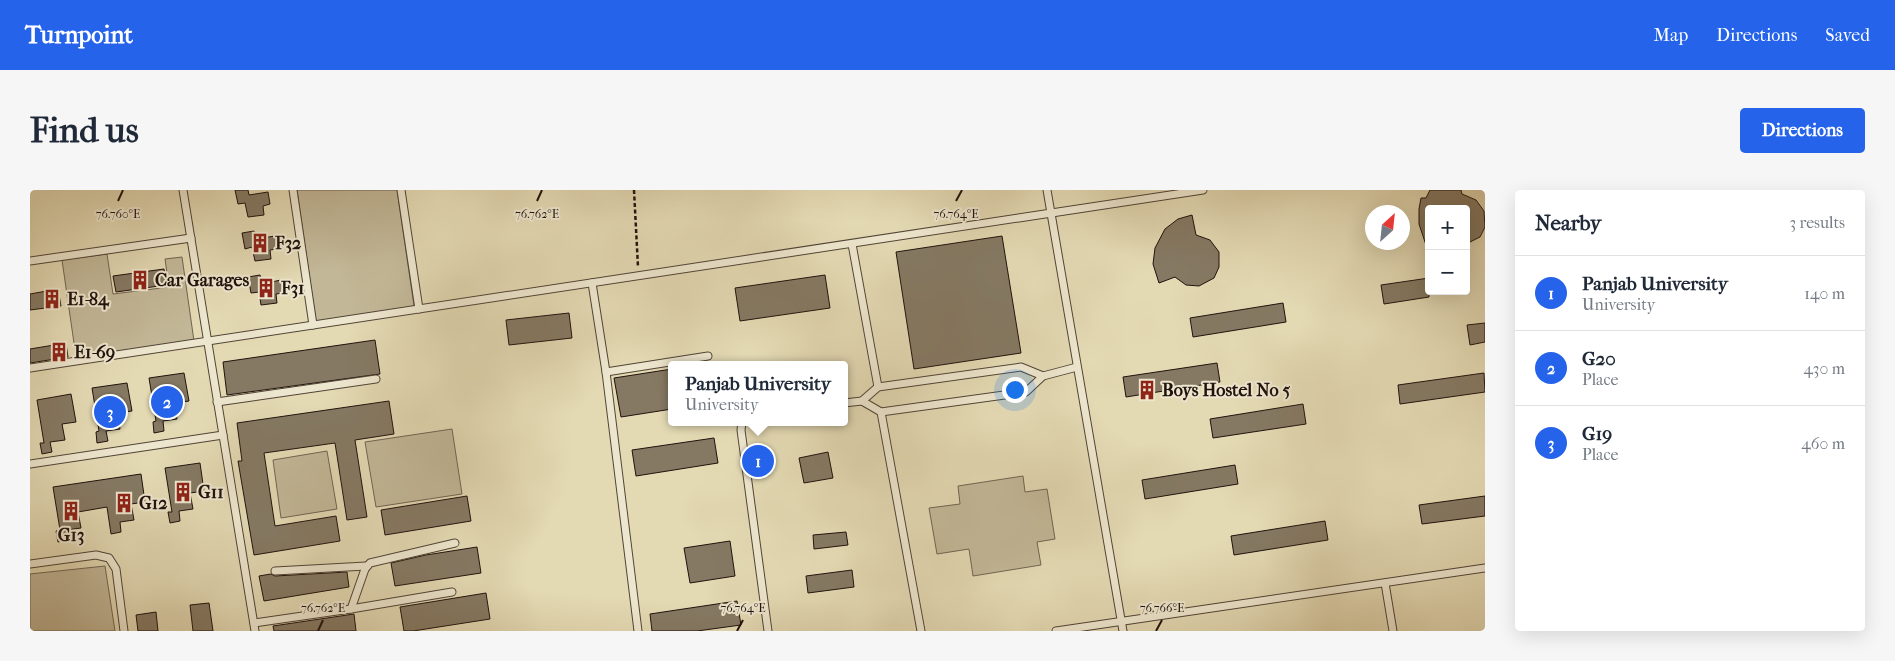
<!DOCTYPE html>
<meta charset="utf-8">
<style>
:root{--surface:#fff;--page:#f6f6f7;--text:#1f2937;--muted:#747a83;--line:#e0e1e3;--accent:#2563eb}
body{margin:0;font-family:"IM FELL French Canon",serif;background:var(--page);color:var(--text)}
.controls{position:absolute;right:15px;top:15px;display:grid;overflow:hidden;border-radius:5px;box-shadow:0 5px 20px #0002}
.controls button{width:45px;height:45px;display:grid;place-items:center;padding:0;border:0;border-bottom:1px solid var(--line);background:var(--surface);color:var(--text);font:25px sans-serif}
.compass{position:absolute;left:1335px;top:15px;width:45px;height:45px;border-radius:50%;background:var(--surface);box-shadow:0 5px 20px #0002;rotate:27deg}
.you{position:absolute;left:984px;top:199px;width:18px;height:18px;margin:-12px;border:4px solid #fff;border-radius:50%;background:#1a73e8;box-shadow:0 0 0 8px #1a73e833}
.badge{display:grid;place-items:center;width:32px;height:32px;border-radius:50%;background:var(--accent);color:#fff;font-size:16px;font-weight:700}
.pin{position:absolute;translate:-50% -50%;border:2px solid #fff;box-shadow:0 1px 5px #0006}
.popup{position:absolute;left:638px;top:171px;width:180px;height:65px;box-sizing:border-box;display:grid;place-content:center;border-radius:5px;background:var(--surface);filter:drop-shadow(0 1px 4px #0005);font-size:16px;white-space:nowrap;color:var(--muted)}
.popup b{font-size:19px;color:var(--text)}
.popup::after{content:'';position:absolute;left:50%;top:100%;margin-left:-10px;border:10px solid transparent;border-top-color:var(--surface)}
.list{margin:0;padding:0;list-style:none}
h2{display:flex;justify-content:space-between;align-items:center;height:65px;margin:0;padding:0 20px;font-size:21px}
h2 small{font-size:16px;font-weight:400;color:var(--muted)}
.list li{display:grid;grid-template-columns:32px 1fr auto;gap:15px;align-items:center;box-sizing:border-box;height:75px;padding:0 20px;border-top:1px solid var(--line)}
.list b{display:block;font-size:19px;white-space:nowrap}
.list p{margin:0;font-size:16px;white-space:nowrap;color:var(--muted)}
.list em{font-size:16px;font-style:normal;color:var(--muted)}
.map{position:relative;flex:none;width:1455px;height:441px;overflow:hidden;border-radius:5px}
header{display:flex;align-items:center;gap:30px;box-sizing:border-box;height:70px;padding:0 25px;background:var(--accent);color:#fff}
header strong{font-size:24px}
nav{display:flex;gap:28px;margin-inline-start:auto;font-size:18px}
.intro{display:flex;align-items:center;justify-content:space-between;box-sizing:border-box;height:120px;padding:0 30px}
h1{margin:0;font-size:35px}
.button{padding:12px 22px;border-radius:5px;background:var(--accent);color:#fff;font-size:18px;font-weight:700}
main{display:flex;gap:30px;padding:0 30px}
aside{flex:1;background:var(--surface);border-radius:5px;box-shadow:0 5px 20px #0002}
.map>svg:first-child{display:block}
.green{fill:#c2b797;stroke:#716452}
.building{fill:#857963;stroke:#20120d}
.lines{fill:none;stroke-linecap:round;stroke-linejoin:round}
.lane-casing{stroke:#514436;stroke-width:9}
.path{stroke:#20120d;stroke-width:2.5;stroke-dasharray:4 2.5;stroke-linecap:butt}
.lane{stroke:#ede6ce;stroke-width:7}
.ticks{fill:none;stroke:#20120d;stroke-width:2}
.labels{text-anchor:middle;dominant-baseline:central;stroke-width:4;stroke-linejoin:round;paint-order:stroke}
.poi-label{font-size:18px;font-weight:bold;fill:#20120d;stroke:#ede6ce;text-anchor:start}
.ticks-label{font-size:12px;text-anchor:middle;fill:#20120d;stroke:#ede6ce;stroke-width:4;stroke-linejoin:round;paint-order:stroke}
</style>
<header>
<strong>Turnpoint</strong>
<nav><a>Map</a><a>Directions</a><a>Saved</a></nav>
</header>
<div class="intro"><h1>Find us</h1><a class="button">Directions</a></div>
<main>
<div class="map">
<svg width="1455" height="441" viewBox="0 0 1455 441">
<rect width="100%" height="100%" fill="#e3d9b3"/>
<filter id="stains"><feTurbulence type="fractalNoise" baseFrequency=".004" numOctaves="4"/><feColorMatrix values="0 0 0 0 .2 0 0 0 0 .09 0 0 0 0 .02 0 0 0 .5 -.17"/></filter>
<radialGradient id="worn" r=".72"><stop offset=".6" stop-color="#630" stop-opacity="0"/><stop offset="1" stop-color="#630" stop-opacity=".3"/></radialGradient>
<g class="green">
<path d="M 267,0 L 367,0 L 384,116 L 286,132 Z"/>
<path d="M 77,64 L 83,104 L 139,97 L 135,69 L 152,67 L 164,151 L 46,167 L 32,70 Z"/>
<path d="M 422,239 L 432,304 L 346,317 L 335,252 Z"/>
<path d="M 297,261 L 307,319 L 251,328 L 243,270 Z"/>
<path d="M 993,286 L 995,302 L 1017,299 L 1025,349 L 1007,352 L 1011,375 L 943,386 L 939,359 L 907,364 L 899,318 L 930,314 L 928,296 Z"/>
<path d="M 75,376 L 85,441 L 0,441 L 0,384 Z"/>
</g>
<g class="building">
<path d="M 205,0 L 218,0 L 219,5 L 238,2 L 240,14 L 233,16 L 234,25 L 218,27 L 215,13 L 208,14 Z"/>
<path d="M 1400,0 L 1431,0 L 1432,4 L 1446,10 L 1454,21 L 1455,37 L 1450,47 L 1436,54 L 1436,19 L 1399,19 L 1399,58 L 1397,58 L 1389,34 L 1389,19 L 1391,8 L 1396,8 Z"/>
<path d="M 1162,25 L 1166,45 L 1180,50 L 1189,62 L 1189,77 L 1184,88 L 1169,96 L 1156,95 L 1145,87 L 1129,93 L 1123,74 L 1125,58 L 1135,39 L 1148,29 Z"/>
<path d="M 224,41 L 226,49 L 245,46 L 247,59 L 240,60 L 241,69 L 225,71 L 222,57 L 215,59 L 212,43 Z"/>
<path d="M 972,46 L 991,163 L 884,179 L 866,62 Z"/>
<path d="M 134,79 L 136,95 L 86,102 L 83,86 Z"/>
<path d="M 230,85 L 232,94 L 251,90 L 253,103 L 246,104 L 247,113 L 231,115 L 229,102 L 221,103 L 218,87 Z"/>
<path d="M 795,85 L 800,118 L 710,131 L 705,98 Z"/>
<path d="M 1399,88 L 1399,107 L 1354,114 L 1351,95 Z"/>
<path d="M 28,99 L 31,116 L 0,120 L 0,104 Z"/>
<path d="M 1253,113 L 1256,132 L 1163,147 L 1160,128 Z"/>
<path d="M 539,123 L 542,148 L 479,155 L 476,130 Z"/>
<path d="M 1455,133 L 1455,152 L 1440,155 L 1437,135 Z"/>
<path d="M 345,150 L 350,184 L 197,205 L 193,172 Z"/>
<path d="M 36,153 L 38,167 L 0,173 L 0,159 Z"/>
<path d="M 1187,173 L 1190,192 L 1096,207 L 1093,187 Z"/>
<path d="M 642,179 L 642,219 L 591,227 L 584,188 Z"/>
<path d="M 154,183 L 159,211 L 145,213 L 147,229 L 133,231 L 134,241 L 124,243 L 123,232 L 126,231 L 119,188 Z"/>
<path d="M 1454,183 L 1455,202 L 1370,214 L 1368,195 Z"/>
<path d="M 97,193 L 102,221 L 88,223 L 90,239 L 76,241 L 78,251 L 67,253 L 66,242 L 69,241 L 62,198 Z"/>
<path d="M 41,204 L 46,232 L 32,234 L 35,250 L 20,252 L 22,262 L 12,264 L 10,253 L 14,253 L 7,210 Z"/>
<path d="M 359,211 L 364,244 L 325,250 L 337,327 L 317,330 L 305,253 L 234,263 L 245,336 L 306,326 L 310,351 L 224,365 L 208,271 L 212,271 L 207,233 Z"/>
<path d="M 1273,214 L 1276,234 L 1183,248 L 1180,229 Z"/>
<path d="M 684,248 L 688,273 L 606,286 L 602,260 Z"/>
<path d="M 798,262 L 803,288 L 774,293 L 769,268 Z"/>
<path d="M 170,273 L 174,301 L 160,303 L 163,319 L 149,321 L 150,331 L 140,333 L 138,322 L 142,322 L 135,278 Z"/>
<path d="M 1205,275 L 1208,294 L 1115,309 L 1112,290 Z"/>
<path d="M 111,284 L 115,312 L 101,314 L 104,330 L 90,332 L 91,342 L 81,344 L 77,317 L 48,322 L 51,338 L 36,340 L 38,350 L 28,352 L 26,341 L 30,340 L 23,297 Z"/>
<path d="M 437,306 L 441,331 L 355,345 L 351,320 Z"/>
<path d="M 1455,306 L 1455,326 L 1392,334 L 1389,315 Z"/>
<path d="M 1295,331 L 1298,350 L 1204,365 L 1201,346 Z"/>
<path d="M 816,342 L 818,355 L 784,359 L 783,345 Z"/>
<path d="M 700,351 L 705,386 L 660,393 L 654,358 Z"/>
<path d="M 447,357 L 451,383 L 365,396 L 361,373 L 396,365 Z"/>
<path d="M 822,380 L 824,397 L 778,403 L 776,386 Z"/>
<path d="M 317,382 L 319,397 L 234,411 L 229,386 L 241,384 L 245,386 Z"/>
<path d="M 456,403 L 460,429 L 383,441 L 374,441 L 370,417 Z"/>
<path d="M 707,411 L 711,435 L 667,441 L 622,441 L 620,424 Z"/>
<path d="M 179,413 L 183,441 L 163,441 L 160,415 Z"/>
<path d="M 126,422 L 128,441 L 108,441 L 106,425 Z"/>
<path d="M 324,424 L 326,441 L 244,441 L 243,436 Z"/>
</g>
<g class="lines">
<defs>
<g id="lane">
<path d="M 153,0 L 225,441"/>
<path d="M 263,0 L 283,135"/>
<path d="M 371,0 L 389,119"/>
<path d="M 1017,0 L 1093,441"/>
<path d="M 822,54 L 848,197"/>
<path d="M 0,71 L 161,48"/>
<path d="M 562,93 L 576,182 L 608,441"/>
<path d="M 0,178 L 1173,0"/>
<path d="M 576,182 L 678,166"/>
<path d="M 832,211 L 851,222 L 996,202 L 1013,186 L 1047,177"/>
<path d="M 187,212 L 346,189"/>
<path d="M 814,213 L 832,211 L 848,197 L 991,177 L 1013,186"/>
<path d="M 851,222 L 891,441"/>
<path d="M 712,232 L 711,240 L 738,441"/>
<path d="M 0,274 L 193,245"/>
<path d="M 0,374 L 66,365 L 79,368 L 86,379 L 94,441"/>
<path d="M 245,381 L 336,376"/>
<path d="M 1355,393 L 1363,441"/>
<path d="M 321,419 L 335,379 L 340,373 L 425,353"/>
<path d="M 224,433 L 321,419 L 422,402"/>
<path d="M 1026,441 L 1455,378"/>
</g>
</defs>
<use href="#lane" class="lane-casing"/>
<path class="path" d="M 604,0 L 608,77"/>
<use href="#lane" class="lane"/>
</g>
<path class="ticks" d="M 88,11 L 93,0M 507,11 L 512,0M 926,11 L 932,0M 288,441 L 293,430M 707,441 L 713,430M 1126,441 L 1132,430"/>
<defs>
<symbol id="building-bare" viewBox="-9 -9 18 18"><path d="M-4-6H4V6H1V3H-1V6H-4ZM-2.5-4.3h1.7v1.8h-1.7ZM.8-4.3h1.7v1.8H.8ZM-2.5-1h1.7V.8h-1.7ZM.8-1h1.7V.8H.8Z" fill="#8f2418" stroke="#ede6ce" stroke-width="2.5" paint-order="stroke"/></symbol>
</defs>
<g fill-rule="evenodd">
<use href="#building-bare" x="216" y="39" width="28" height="28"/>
<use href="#building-bare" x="96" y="76" width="28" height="28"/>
<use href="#building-bare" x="222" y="84" width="28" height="28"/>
<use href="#building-bare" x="8" y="95" width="28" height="28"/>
<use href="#building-bare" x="15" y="148" width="28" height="28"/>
<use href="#building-bare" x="1103" y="186" width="28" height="28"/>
<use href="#building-bare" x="139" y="288" width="28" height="28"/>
<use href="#building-bare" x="80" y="299" width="28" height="28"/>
<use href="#building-bare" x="27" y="307" width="28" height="28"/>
</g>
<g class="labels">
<g class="poi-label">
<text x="245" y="53">F32</text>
<text x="125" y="90">Car Garages</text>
<text x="251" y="98">F31</text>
<text x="37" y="109">E1-84</text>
<text x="44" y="162">E1-69</text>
<text x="1132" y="200">Boys Hostel No 5</text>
<text x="168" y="302">G11</text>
<text x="109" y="313">G12</text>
<text x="41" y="345" text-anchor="middle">G13</text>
</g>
</g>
<g class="ticks-label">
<text x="88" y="28">76.760°E</text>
<text x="507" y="28">76.762°E</text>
<text x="926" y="28">76.764°E</text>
<text x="293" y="422">76.762°E</text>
<text x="713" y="422">76.764°E</text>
<text x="1132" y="422">76.766°E</text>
</g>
<rect width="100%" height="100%" filter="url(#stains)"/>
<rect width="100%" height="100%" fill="url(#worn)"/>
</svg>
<div class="controls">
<button>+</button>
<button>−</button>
</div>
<svg class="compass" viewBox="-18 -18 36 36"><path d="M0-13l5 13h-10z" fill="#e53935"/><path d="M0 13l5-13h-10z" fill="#747a83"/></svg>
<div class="you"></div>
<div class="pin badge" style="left:728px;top:271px">1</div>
<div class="popup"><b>Panjab University</b>University</div>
<div class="pin badge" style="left:137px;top:212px">2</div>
<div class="pin badge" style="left:80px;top:222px">3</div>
</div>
<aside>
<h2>Nearby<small>3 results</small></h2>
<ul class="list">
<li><span class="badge">1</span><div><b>Panjab University</b><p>University</p></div><em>140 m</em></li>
<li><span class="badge">2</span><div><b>G20</b><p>Place</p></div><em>430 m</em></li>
<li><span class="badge">3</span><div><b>G19</b><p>Place</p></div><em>460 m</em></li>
</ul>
</aside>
</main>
